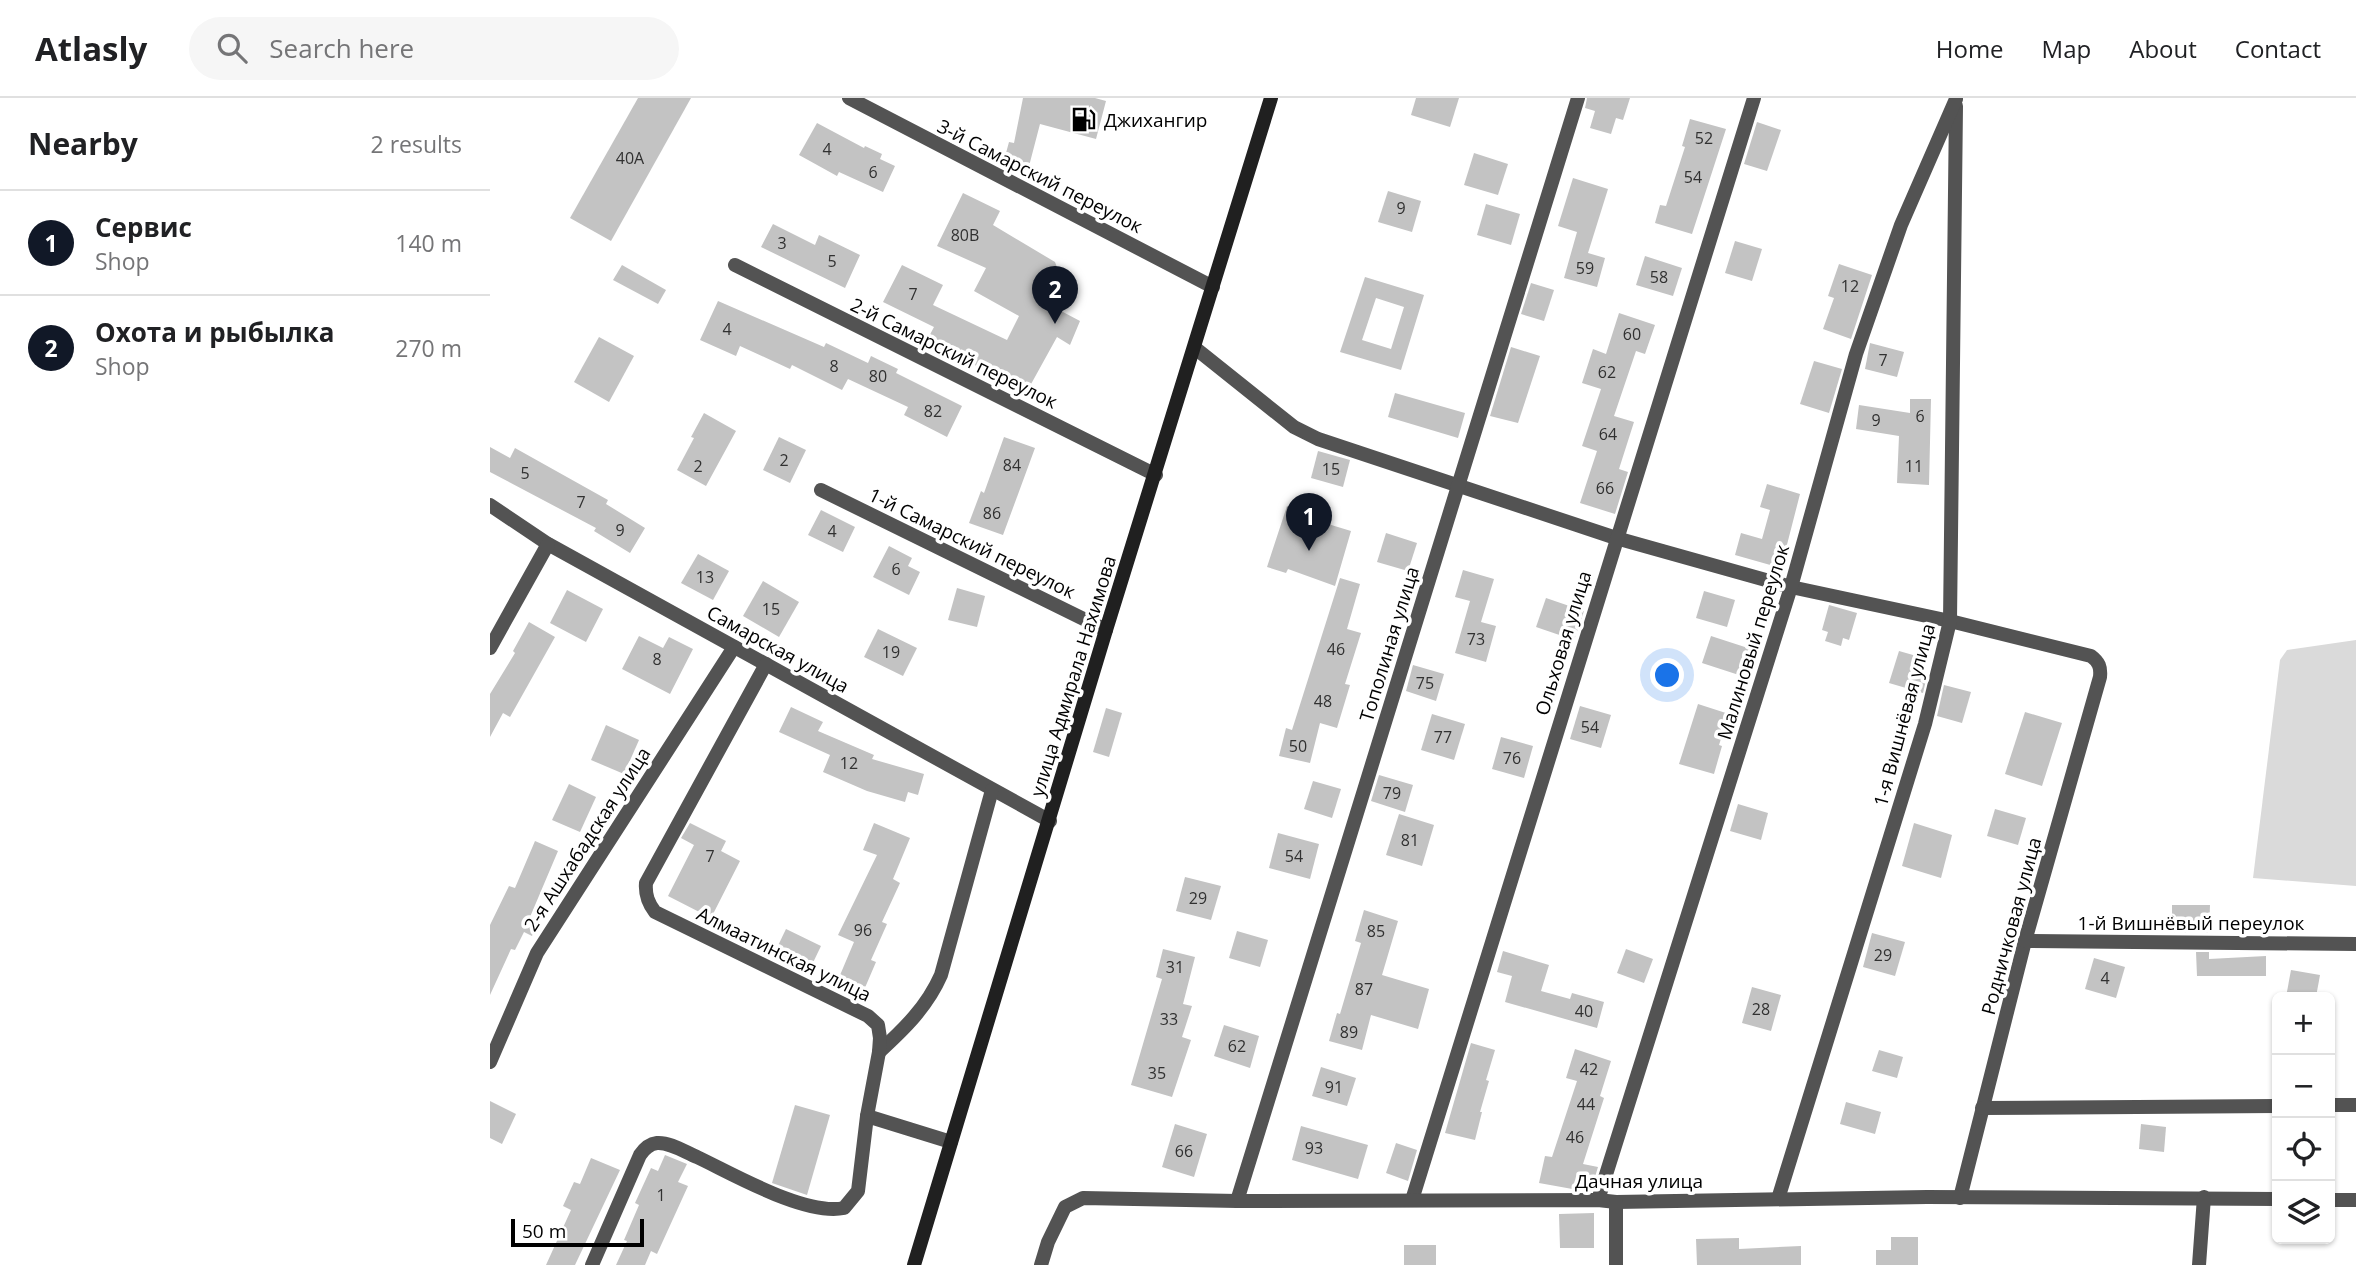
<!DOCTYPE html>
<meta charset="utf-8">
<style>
:root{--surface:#fff;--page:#f6f6f6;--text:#202124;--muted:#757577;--line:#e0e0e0;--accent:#111827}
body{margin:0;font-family:"Open Sans",sans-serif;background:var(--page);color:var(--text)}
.controls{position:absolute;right:21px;bottom:21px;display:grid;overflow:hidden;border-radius:10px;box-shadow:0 2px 5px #0004}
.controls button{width:63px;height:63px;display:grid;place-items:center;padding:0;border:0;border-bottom:2px solid var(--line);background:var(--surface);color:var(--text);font:35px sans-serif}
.scale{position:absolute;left:21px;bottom:18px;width:133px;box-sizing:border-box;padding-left:7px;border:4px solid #000;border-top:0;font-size:19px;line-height:24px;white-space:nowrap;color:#000;-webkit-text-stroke:5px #fff;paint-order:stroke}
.you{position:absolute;left:1178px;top:578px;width:24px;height:24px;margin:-18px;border:5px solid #fff;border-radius:50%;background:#1a73e8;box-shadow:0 0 0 10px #1a73e833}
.badge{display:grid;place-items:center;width:46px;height:46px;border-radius:50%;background:var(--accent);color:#fff;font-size:23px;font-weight:700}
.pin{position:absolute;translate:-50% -58px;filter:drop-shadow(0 2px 4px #0008)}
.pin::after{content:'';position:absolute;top:37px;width:24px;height:21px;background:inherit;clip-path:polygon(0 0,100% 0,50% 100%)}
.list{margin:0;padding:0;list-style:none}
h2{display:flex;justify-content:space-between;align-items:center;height:91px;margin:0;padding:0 28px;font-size:30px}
h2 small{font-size:23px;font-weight:400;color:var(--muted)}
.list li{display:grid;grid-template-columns:46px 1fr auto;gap:21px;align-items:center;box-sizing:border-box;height:105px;padding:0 28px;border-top:2px solid var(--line)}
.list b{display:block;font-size:26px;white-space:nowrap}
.list p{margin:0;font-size:23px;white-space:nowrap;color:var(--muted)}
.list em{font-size:23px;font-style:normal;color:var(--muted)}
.icon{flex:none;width:38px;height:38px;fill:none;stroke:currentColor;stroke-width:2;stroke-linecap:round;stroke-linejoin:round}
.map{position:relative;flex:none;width:1866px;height:1167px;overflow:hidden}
header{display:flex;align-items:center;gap:42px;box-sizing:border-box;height:98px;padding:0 35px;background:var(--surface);border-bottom:2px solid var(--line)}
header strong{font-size:33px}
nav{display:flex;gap:38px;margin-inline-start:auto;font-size:24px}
.search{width:490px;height:63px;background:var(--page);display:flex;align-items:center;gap:18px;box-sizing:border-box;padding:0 24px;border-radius:38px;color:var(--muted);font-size:26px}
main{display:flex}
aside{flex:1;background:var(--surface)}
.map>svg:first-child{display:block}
.green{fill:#dadada}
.building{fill:#c3c3c3;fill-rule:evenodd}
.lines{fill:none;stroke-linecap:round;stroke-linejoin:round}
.street{stroke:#535353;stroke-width:14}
.secondary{stroke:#202020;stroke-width:14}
.labels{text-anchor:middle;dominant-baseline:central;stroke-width:7;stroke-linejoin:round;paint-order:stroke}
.number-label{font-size:16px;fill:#313131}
.poi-label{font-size:19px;fill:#000;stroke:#fff;text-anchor:start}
.street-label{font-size:19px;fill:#000;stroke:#fff}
</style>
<header>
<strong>Atlasly</strong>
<div class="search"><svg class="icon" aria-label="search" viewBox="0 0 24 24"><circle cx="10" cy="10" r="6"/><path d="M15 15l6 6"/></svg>Search here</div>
<nav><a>Home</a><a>Map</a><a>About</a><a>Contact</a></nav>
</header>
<main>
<aside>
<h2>Nearby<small>2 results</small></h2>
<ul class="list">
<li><span class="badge">1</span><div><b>Сервис</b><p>Shop</p></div><em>140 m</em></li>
<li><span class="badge">2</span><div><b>Охота и рыбылка</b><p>Shop</p></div><em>270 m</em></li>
</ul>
</aside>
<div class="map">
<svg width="1866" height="1167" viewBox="0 0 1866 1167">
<rect width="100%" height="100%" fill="#fff"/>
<path class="green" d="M 1866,542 L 1866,788 L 1763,780 L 1790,562 L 1797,552 Z"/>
<g class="building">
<path d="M 148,0 L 201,0 L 121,143 L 80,120 Z"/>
<path d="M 533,0 L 605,0 L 616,3 L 606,41 L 550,26 L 538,72 L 513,66 L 519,44 L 524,45 Z"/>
<path d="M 926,0 L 969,0 L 960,29 L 921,17 Z"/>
<path d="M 1097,0 L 1140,0 L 1133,22 L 1126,20 L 1121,36 L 1100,30 L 1105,13 L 1095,10 Z"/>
<path d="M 1200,21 L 1236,31 L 1202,136 L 1165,125 L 1170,107 L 1176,108 L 1195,49 L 1192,48 Z"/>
<path d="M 1267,24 L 1291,32 L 1277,73 L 1254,66 Z"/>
<path d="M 327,25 L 374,50 L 375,48 L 392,56 L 390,61 L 405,68 L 393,94 L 349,74 L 347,78 L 309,57 Z"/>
<path d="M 984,55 L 1018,66 L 1008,97 L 974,87 Z"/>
<path d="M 1083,80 L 1118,91 L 1098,155 L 1115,160 L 1107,189 L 1074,180 L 1087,134 L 1068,128 Z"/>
<path d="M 898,93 L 931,103 L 922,134 L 888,124 Z"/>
<path d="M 473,95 L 510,113 L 503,127 L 565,164 L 571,180 L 577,178 L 583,199 L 556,205 L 590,223 L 580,247 L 567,239 L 535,297 L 510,284 L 512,280 L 436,244 L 444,229 L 393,204 L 412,167 L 453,187 L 443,207 L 517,242 L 529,218 L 484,193 L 496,170 L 447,148 Z"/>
<path d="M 996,106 L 1030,116 L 1021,147 L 987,137 Z"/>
<path d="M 283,126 L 325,147 L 329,137 L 370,157 L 355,190 L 271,149 Z"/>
<path d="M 1245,143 L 1272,151 L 1262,183 L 1235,175 Z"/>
<path d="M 1155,158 L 1192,170 L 1183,198 L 1146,187 Z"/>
<path d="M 1349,166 L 1382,177 L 1361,241 L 1333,231 L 1344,200 L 1338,198 Z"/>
<path d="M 132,167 L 176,192 L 168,206 L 123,182 Z"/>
<path d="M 875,179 L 934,197 L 911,272 L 850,254 ZM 886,200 L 914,209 L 901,251 L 872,242 Z"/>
<path d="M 1041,185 L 1064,192 L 1054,223 L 1031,216 Z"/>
<path d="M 228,203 L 334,249 L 336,245 L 378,265 L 381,258 L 408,271 L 406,275 L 472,308 L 457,339 L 414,317 L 418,309 L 358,281 L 352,292 L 302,267 L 300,271 L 250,248 L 246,258 L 210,242 Z"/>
<path d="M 1129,215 L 1165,227 L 1155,256 L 1146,253 L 1124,318 L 1144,324 L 1129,371 L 1138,374 L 1125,416 L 1090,405 L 1107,353 L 1092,348 L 1111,291 L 1092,285 L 1103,251 L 1116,256 Z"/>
<path d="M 109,239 L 144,258 L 119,304 L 84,284 Z"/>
<path d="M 1380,245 L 1414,254 L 1407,279 L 1375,271 Z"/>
<path d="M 1021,249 L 1050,258 L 1028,325 L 1000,318 Z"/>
<path d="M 1324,263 L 1352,271 L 1339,315 L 1310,306 Z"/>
<path d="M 905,295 L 975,315 L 968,340 L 898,319 Z"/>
<path d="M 1420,301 L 1441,301 L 1439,387 L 1407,385 L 1409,338 L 1366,331 L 1369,307 L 1420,315 Z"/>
<path d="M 214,315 L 246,333 L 216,388 L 187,372 L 204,340 L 201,339 Z"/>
<path d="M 289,339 L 316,352 L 300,385 L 273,372 Z"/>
<path d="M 514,339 L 545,350 L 513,437 L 479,425 L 491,393 L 494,395 Z"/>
<path d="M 0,349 L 20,360 L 25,350 L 118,402 L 116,406 L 155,430 L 140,455 L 104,433 L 106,430 L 0,374 Z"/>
<path d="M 828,353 L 860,362 L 853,389 L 821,380 Z"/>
<path d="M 1277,386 L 1310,396 L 1291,470 L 1245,457 L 1251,435 L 1272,441 L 1280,412 L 1270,409 Z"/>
<path d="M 797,408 L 817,414 L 815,419 L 861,433 L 845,488 L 798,471 L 796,475 L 777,469 Z"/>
<path d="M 331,412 L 365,429 L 353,454 L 318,437 Z"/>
<path d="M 896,435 L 927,445 L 918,473 L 887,464 Z"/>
<path d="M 399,448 L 422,460 L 418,468 L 430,474 L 419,497 L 383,479 Z"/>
<path d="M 208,456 L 239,473 L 223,502 L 191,485 Z"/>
<path d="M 973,472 L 1004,481 L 991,524 L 1006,528 L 996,564 L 965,555 L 980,503 L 965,499 Z"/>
<path d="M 850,480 L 870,486 L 857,531 L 871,535 L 855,586 L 860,587 L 847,630 L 830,625 L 820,665 L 789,658 L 796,630 L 802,632 Z"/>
<path d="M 273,483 L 309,504 L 289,539 L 253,518 Z"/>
<path d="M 467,490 L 495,498 L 487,529 L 458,522 Z"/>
<path d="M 77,492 L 113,511 L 96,544 L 60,525 Z"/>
<path d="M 1214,493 L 1245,502 L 1237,529 L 1206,520 Z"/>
<path d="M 1056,500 L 1094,513 L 1084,542 L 1046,529 Z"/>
<path d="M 1339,507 L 1367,515 L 1359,542 L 1353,540 L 1351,548 L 1335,543 L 1338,534 L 1332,532 Z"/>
<path d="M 39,524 L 65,539 L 20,619 L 13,615 L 0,639 L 0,596 L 25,555 L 23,553 Z"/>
<path d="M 388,531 L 427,550 L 413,578 L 374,559 Z"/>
<path d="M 149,538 L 173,550 L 179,539 L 203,551 L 180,596 L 132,571 Z"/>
<path d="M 1221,538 L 1261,551 L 1252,578 L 1212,565 Z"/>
<path d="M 1409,553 L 1437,561 L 1431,581 L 1436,582 L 1433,595 L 1399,585 Z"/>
<path d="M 923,567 L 954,576 L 946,603 L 916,593 Z"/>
<path d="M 1454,587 L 1481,594 L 1472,625 L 1447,618 Z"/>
<path d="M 1208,606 L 1239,616 L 1229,647 L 1232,648 L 1224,676 L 1189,666 Z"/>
<path d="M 1090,608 L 1121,617 L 1111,650 L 1080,641 Z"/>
<path d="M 301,609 L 333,624 L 328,633 L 384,657 L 382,661 L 434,676 L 428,697 L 418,694 L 415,704 L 377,693 L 333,674 L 340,657 L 289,634 Z"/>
<path d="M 616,610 L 632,615 L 619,659 L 603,654 Z"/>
<path d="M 1535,614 L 1572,625 L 1552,688 L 1515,676 Z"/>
<path d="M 942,616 L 975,626 L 964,662 L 931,652 Z"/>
<path d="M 116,627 L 149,642 L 134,676 L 101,662 Z"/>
<path d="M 1011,639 L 1043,648 L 1034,680 L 1002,671 Z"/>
<path d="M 889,677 L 923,687 L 915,714 L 881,703 Z"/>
<path d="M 823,683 L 851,691 L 842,720 L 814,711 Z"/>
<path d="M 79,686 L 106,699 L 90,734 L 62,722 Z"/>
<path d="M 1248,706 L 1278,715 L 1271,742 L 1240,733 Z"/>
<path d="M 1505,711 L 1536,720 L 1528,747 L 1497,738 Z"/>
<path d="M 909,716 L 944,727 L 932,768 L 896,757 Z"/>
<path d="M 200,725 L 236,743 L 231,753 L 250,763 L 221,820 L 178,798 L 204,747 L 191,740 Z"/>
<path d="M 384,725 L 420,740 L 403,781 L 410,785 L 392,824 L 397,826 L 381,862 L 386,864 L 371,899 L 345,889 L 364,844 L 348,837 L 387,757 L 373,752 Z"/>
<path d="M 1424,725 L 1462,737 L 1451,780 L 1412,768 Z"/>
<path d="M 788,735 L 829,746 L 820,781 L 779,770 Z"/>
<path d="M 45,743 L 68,753 L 40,819 L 48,823 L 42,838 L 34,834 L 25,852 L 21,851 L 0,897 L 0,827 L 19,788 L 25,790 Z"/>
<path d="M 695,779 L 731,788 L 721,822 L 686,813 Z"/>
<path d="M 1682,807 L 1720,807 L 1719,835 L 1682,835 Z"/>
<path d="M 874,812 L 908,823 L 892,877 L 939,891 L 928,931 L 881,917 L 872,952 L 839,943 L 847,915 L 850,916 L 871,845 L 865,843 Z"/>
<path d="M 296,831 L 331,848 L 318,875 L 283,858 Z"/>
<path d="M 747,833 L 778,842 L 770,869 L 739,860 Z"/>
<path d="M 1382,835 L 1415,844 L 1405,878 L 1373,869 Z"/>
<path d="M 673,851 L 705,859 L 693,906 L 702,908 L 692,939 L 701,942 L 682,999 L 641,987 L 672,881 L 666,879 Z"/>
<path d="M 1136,851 L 1163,861 L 1154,885 L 1127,875 Z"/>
<path d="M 1013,853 L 1059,867 L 1051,893 L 1080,901 L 1082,895 L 1114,904 L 1107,930 L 1015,904 L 1022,878 L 1007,874 Z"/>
<path d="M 1706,854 L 1719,854 L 1719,861 L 1776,858 L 1776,878 L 1707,878 Z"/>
<path d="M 1604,860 L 1635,869 L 1626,900 L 1595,891 Z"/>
<path d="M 1801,872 L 1830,877 L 1826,899 L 1796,899 Z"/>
<path d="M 1262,889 L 1291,897 L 1281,933 L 1252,925 Z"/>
<path d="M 734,927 L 769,938 L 760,970 L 724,958 Z"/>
<path d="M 981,945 L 1005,952 L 996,982 L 999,983 L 990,1014 L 992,1014 L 985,1042 L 955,1035 Z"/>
<path d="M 1085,951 L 1121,963 L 1110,998 L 1114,1000 L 1093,1066 L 1108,1069 L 1101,1092 L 1088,1092 L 1049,1085 L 1055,1058 L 1062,1059 L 1087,983 L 1076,980 Z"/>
<path d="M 1389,952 L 1413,959 L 1407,980 L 1382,973 Z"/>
<path d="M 831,969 L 866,980 L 857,1008 L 822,998 Z"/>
<path d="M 0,1003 L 26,1016 L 12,1046 L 0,1040 Z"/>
<path d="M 1356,1004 L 1391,1014 L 1385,1036 L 1350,1026 Z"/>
<path d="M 305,1007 L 340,1017 L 317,1097 L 282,1085 Z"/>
<path d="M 685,1026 L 717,1036 L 704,1079 L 672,1069 Z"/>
<path d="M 1651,1026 L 1676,1029 L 1674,1054 L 1649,1051 Z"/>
<path d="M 811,1028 L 878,1047 L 868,1081 L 802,1062 Z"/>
<path d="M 906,1045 L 927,1052 L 918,1083 L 896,1075 Z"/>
<path d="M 175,1057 L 197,1066 L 188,1084 L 198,1088 L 167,1156 L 161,1153 L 155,1167 L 126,1167 L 137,1143 L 134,1142 L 149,1107 L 145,1105 L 161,1070 L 168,1073 Z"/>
<path d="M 101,1060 L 130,1072 L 85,1167 L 56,1167 L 81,1112 L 73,1108 L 84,1084 L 90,1086 Z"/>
<path d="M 1104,1115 L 1104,1150 L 1070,1150 L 1069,1116 Z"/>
<path d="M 1401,1139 L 1428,1139 L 1428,1167 L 1386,1167 L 1386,1152 L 1401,1152 Z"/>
<path d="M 1249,1140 L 1249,1151 L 1311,1148 L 1311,1167 L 1207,1167 L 1206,1141 Z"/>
<rect x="914" y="1147" width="32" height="20"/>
</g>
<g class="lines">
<g class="street">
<path d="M 359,0 L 723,189"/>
<path d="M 245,167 L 666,377"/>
<path d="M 705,250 L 804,329 L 828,341 L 1126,440 L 1301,489 L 1460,523 L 1601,558 C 1609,564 1611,569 1610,579 L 1535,843 L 1470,1100"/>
<path d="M 331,392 L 616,532"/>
<path d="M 0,407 L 58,446 L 560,723"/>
<path d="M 0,550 L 58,446"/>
<path d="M 1535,843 L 1866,846"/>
<path d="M 389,954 C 414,931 437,909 451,877 L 502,692"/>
<path d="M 0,964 L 47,855 L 244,549"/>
<path d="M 1840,1007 L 1866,1007"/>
<path d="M 1492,1010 L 1787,1008"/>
<path d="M 377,1018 L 461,1044"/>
<path d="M 1288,1101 L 1435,626 L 1460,523 L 1466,8"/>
<path d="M 922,1102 L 1264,0"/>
<path d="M 1108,1102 L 1301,489 L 1366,256 L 1411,127 L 1466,1"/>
<path d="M 1840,1102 L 1866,1102"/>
<path d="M 747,1103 L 1088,0"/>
<path d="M 102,1167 L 150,1057 C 154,1051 159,1046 167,1045 C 180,1044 195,1054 207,1059 C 243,1076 315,1118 354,1110 L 368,1093 L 377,1018 L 389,954 L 390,940 L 388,927 L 378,918 L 165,814 C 158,805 155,797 156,785 L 276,566"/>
<path d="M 551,1167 L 558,1144 L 575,1109 L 593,1100 L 747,1103 L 1108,1102 L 1126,1104 L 1437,1099 L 1787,1101"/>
<path d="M 1126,1167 L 1126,1104"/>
<path d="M 1709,1167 L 1714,1099"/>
</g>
<path class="secondary" d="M 424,1167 L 616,532 L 781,0"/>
</g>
<defs>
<symbol id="fuel-bare" viewBox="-9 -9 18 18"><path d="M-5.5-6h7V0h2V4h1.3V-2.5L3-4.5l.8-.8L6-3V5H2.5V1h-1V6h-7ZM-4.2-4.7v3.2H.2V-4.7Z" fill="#000" stroke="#fff" stroke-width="2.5" paint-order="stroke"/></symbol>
</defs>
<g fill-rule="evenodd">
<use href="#fuel-bare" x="576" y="4" width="35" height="35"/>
</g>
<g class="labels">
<g class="number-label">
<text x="1214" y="40">52</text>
<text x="337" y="51">4</text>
<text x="140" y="60">40А</text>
<text x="383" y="74">6</text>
<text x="1203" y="79">54</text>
<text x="911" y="110">9</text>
<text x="475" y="137">80В</text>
<text x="292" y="145">3</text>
<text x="342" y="163">5</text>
<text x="1095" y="170">59</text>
<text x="1169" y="179">58</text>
<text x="1360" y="188">12</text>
<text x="423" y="196">7</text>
<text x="237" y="231">4</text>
<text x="1142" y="236">60</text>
<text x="1393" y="262">7</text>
<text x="344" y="268">8</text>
<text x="1117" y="274">62</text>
<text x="388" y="278">80</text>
<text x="443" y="313">82</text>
<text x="1430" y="318">6</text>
<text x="1386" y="322">9</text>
<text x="1118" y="336">64</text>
<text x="294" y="362">2</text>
<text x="522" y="367">84</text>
<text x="208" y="368">2</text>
<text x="1424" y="368">11</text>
<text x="841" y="371">15</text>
<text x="35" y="375">5</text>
<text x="1115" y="390">66</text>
<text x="91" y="404">7</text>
<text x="502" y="415">86</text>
<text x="130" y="432">9</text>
<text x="342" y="433">4</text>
<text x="406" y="471">6</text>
<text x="215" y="479">13</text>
<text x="281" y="511">15</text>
<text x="986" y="541">73</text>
<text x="846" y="551">46</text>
<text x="401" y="554">19</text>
<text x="167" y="561">8</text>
<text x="935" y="585">75</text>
<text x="833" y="603">48</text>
<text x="1100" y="629">54</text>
<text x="953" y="639">77</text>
<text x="808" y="648">50</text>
<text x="1022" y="660">76</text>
<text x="359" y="665">12</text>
<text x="902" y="695">79</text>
<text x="920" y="742">81</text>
<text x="220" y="758">7</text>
<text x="804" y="758">54</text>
<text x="708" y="800">29</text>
<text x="373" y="832">96</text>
<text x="886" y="833">85</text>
<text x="1393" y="857">29</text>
<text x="685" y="869">31</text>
<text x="1615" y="880">4</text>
<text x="874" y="891">87</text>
<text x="1271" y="911">28</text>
<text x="1094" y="913">40</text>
<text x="679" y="921">33</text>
<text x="859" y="934">89</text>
<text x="747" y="948">62</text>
<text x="1099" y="971">42</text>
<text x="667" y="975">35</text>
<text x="844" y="989">91</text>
<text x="1096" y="1006">44</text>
<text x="1085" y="1039">46</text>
<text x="824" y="1050">93</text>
<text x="694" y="1053">66</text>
<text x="171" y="1097">1</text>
</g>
<g class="poi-label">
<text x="614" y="22">Джихангир</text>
</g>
<g class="street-label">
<text transform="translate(550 78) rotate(27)">3-й Самарский переулок</text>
<text transform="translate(464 255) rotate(26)">2-й Самарский переулок</text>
<text transform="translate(482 445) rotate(26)">1-й Самарский переулок</text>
<text transform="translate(1263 544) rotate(-73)">Малиновый переулок</text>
<text transform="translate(1073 545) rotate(-73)">Ольховая улица</text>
<text transform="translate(899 546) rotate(-73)">Тополиная улица</text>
<text transform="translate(288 551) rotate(29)">Самарская улица</text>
<text transform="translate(583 578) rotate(-73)">улица Адмирала Нахимова</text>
<text transform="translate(1414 617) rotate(-75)">1-я Вишнёвая улица</text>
<text transform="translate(97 741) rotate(-57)">2-я Ашхабадская улица</text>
<text x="1701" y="825">1-й Вишнёвый переулок</text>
<text transform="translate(1521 828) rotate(-75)">Родничковая улица</text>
<text transform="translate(294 856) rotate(26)">Алмаатинская улица</text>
<text x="1149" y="1083">Дачная улица</text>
</g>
</g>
</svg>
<div class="controls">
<button>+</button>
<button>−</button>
<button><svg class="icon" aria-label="locate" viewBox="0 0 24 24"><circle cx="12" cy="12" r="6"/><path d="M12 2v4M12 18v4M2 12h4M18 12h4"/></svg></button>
<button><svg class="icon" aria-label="layers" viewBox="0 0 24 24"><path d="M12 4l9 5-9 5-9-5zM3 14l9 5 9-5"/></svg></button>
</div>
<div class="scale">50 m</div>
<div class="you"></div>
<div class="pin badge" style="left:819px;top:453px">1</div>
<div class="pin badge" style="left:565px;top:226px">2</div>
</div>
</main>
